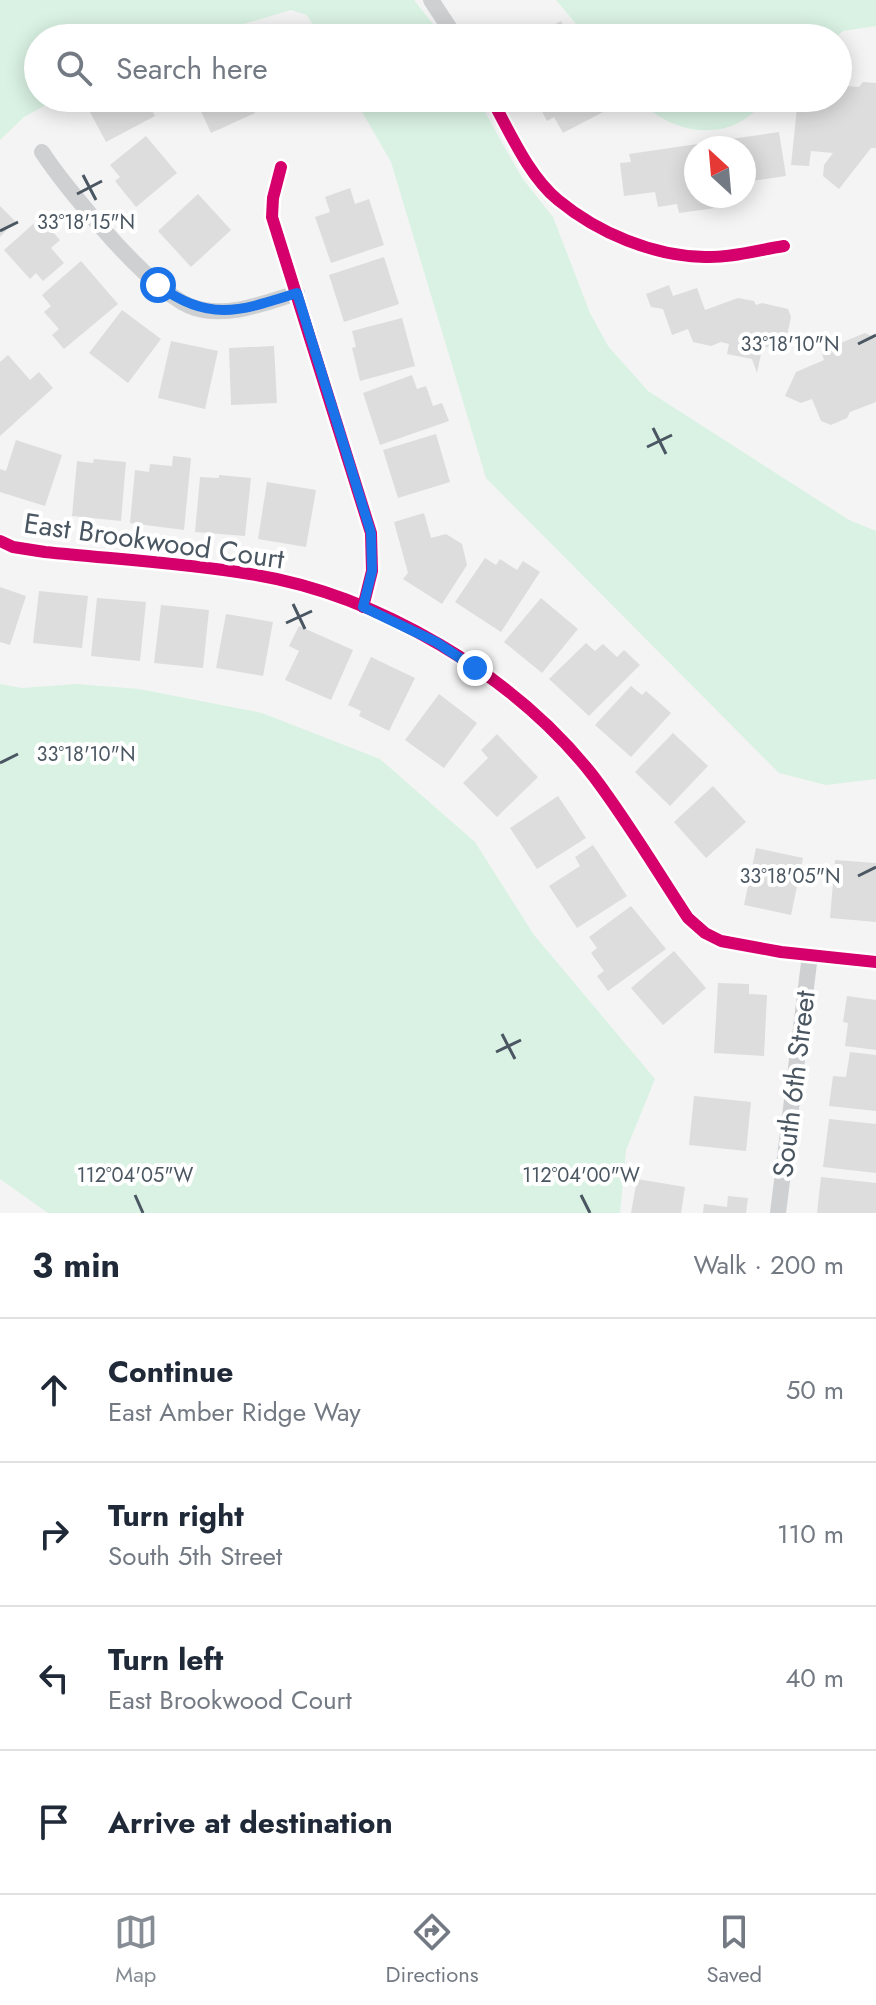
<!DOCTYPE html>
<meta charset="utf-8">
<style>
:root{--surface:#fff;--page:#f2f2f3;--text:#1f2937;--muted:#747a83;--line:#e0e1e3;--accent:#868d94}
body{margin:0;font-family:Jost,sans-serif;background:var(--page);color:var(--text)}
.compass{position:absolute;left:684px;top:136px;width:72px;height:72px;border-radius:50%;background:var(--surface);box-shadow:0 4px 20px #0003;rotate:334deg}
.stop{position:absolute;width:24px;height:24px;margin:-18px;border:6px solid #1a73e8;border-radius:50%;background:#fff}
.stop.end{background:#1a73e8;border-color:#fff;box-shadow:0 2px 8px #0008}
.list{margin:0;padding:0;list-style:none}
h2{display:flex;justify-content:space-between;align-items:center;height:104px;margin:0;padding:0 32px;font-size:34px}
h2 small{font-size:26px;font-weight:400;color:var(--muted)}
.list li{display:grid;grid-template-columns:52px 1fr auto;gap:24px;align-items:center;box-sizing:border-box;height:144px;padding:0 32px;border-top:2px solid var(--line)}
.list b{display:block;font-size:30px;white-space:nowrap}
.list p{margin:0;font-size:26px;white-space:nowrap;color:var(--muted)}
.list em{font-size:26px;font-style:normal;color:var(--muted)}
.icon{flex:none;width:44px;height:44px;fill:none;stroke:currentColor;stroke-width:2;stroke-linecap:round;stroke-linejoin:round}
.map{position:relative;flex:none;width:876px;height:1213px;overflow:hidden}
.search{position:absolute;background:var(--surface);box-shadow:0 4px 20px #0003;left:24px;right:24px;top:24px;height:88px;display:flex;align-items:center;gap:20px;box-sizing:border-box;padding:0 28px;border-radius:44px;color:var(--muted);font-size:30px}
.sheet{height:680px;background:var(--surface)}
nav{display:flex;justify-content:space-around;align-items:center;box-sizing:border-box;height:112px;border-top:2px solid var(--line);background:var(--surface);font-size:22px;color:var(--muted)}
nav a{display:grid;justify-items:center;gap:4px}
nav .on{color:var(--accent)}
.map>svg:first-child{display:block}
.green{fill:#d9f2e3}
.building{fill:#ddddde}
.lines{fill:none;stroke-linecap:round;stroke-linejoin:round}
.street{stroke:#ced0d2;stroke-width:16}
.cycleway-casing{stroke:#fff;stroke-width:17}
.cycleway{stroke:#d6006c;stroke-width:12}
.route{stroke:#1a73e8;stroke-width:10}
.ticks{fill:none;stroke:#4a5661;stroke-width:3}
.labels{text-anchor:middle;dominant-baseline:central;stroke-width:8;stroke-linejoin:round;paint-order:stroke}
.street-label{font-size:28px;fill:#4a5661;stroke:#fff}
.ticks-label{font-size:20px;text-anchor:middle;fill:#4a5661;stroke:#fff;stroke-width:8;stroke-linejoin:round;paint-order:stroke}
</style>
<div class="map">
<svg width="876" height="1213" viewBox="0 0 876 1213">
<rect width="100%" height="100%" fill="#f4f4f4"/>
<g class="green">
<path d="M 0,0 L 414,0 L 444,38 L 320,38 L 307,15 L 291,10 L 196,38 L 38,38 L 38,98 L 58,98 L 24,117 L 0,140 Z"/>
<path d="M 556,0 L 876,0 L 876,26 L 843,31 L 835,38 L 588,38 Z"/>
<path d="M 354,98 L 477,98 L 522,178 L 553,217 L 590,313 L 608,346 L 648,391 L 849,520 L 876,531 L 876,779 L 826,785 L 779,773 L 486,478 L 391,162 Z"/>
<path d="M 638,98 L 769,98 C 757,109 745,122 728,127 C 696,137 659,123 638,98 Z"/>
<path d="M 0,684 L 22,688 L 77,684 L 139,689 L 262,713 L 380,759 L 475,842 L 534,935 L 655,1079 L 626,1150 L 620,1213 L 48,1213 L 0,1179 Z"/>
</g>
<g class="building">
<path d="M 561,21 L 570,38 L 528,38 Z"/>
<path d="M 863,82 L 876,83 L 876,148 L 871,148 L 839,189 L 823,176 L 824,165 L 833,153 L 811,151 L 809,166 L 791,165 L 798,98 L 838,98 L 847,86 L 859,87 Z"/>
<path d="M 86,98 L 145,98 L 155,116 L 106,142 L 83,99 Z"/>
<path d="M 195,98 L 248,98 L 255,113 L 211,133 Z"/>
<path d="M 266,98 L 315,98 L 316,105 L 267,111 Z"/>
<path d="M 535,98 L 601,98 L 607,110 L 563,133 L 554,117 L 547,121 Z"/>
<path d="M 779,132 L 786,176 L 744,182 L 744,148 L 696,148 L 696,196 L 729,196 L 730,206 L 679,213 L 677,204 L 658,207 L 655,192 L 624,196 L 620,163 L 631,162 L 629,154 Z"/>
<path d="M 146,136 L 177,173 L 136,207 L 115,181 L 120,177 L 110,165 Z"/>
<path d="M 350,188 L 355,204 L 369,199 L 384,245 L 331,263 L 315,217 L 330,212 L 325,197 Z"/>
<path d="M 198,194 L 231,230 L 191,267 L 158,231 Z"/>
<path d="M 0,206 L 15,221 L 0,237 Z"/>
<path d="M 40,218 L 60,240 L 51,248 L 64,263 L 43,281 L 36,273 L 30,279 L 4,250 Z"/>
<path d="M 384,257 L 399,304 L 344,322 L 329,275 Z"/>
<path d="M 81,261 L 118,304 L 64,349 L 52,335 L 59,329 L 44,312 L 51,306 L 42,295 Z"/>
<path d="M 669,285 L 673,296 L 697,288 L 705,310 L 738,298 L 754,301 L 756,305 L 762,303 L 788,309 L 791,317 L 786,340 L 762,349 L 757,373 L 752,359 L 727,354 L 729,344 L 721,342 L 711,346 L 693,342 L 688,329 L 672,335 L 663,309 L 651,307 L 646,294 Z"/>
<path d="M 122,310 L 161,339 L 128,383 L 89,353 Z"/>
<path d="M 402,318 L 415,366 L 360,381 L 352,348 L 356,347 L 352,331 Z"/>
<path d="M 865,333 L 876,338 L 876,402 L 850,412 L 847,418 L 831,425 L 821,421 L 812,399 L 801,403 L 785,396 L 796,372 L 824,360 L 821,351 Z"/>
<path d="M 171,341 L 218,351 L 205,409 L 158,398 Z"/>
<path d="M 274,346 L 277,403 L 231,405 L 229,348 Z"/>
<path d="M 8,355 L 30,380 L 39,372 L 53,388 L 0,436 L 0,362 Z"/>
<path d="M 412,375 L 417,389 L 426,386 L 433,406 L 442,403 L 449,421 L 380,445 L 363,393 Z"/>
<path d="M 436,434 L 450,482 L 398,498 L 383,450 Z"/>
<path d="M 16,440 L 62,455 L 45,506 L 0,492 L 0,469 L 6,471 Z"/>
<path d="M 173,456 L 191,458 L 184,530 L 130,523 L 135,470 L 149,472 L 150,464 L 172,466 Z"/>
<path d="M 94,459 L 126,462 L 121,521 L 72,516 L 77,461 L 93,463 Z"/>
<path d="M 219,475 L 251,478 L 245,536 L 195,532 L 200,477 L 219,478 Z"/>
<path d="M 267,482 L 316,490 L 306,547 L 258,539 Z"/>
<path d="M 424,513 L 431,538 L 446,534 L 462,544 L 467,565 L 442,604 L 403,579 L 408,573 L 394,522 Z"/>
<path d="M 485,558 L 496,565 L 500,559 L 517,570 L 523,561 L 540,572 L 501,632 L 455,602 Z"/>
<path d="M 0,587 L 26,596 L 10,645 L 0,642 Z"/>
<path d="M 39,591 L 88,596 L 82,648 L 33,643 Z"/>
<path d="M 97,598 L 146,602 L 140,661 L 91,656 Z"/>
<path d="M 541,598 L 578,629 L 542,673 L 504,642 Z"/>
<path d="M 161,605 L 209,610 L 203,668 L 154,663 Z"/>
<path d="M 226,614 L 273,622 L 263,676 L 216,668 Z"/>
<path d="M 299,626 L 353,650 L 331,700 L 285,680 L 299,651 L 289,646 Z"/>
<path d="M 586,643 L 595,651 L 603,644 L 617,657 L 624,650 L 640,665 L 589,716 L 549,679 Z"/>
<path d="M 371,657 L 415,678 L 389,731 L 359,716 L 361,711 L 348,705 Z"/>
<path d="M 631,686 L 642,695 L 646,691 L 671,713 L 631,757 L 595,725 Z"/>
<path d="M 439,694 L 477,723 L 444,768 L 405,740 Z"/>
<path d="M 673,733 L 708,766 L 670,806 L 635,772 Z"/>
<path d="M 497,734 L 538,777 L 497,817 L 463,783 L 488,758 L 481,750 Z"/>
<path d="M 713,786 L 746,822 L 706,858 L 674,822 Z"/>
<path d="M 558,796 L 586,838 L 537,869 L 510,828 Z"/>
<path d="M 593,845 L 627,896 L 577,928 L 549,886 L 580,866 L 575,857 Z"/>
<path d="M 756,848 L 803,858 L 791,915 L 744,905 Z"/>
<path d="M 835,860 L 876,863 L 876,922 L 830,918 Z"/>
<path d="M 631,906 L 666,949 L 608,991 L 597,976 L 604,971 L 591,953 L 597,948 L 589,937 Z"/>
<path d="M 674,951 L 706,988 L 663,1025 L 631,988 Z"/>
<path d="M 718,983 L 749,984 L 749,994 L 767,995 L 764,1056 L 714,1053 Z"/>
<path d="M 847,996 L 876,1000 L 876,1050 L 845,1046 L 848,1023 L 843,1022 Z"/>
<path d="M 850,1052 L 876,1055 L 876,1111 L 829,1106 L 833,1076 L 846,1077 Z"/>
<path d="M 694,1096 L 751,1102 L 746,1151 L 689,1145 Z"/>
<path d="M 829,1119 L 876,1124 L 876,1173 L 823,1167 Z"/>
<path d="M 821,1177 L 876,1183 L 876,1213 L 817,1213 Z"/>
<path d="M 637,1179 L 685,1187 L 681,1213 L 631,1213 Z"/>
<path d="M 728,1196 L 748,1198 L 746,1213 L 703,1213 L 704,1204 L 727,1207 Z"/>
</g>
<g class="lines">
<g class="street">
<path d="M 431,0 L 456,38"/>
<path d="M 491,98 C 510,132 528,175 558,200 C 598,233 653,256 705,257 C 731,258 758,250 784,246"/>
<path d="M 42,152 C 66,189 154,296 195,308 C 228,318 265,303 297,293"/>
<path d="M 281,167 L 273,198 L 272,217 L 371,533 L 372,571 L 363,607"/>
<path d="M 0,541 L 13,547 L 45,552 C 113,559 183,563 250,574 C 377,594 515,675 594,777 C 628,822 657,871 688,918 L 705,933 L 721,941 L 781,952 L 876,962"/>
<path d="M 778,1213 L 810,955"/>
</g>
<defs>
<g id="cycleway">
<path d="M 491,98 C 510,132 528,175 558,200 C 598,233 653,256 705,257 C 731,258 758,250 784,246"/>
<path d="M 281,167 L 273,198 L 272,217 L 371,533 L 372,571 L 363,607"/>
<path d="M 0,541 L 13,547 L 45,552 C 113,559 183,563 250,574 C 377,594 515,675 594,777 C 628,822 657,871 688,918 L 705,933 L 721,941 L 781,952 L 876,962"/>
</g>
</defs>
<use href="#cycleway" class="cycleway-casing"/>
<use href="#cycleway" class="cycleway"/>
</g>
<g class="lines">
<path class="route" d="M 158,285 C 209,323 241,311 297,293 L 371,533 L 372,571 L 363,607 L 436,642 L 475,668"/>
</g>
<path class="ticks" d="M 83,175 L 96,200M 77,194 L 102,181M 0,231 L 18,222M 858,344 L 876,335M 653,428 L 666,454M 647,447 L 672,435M 293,604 L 305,629M 286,623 L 312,611M 0,763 L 18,754M 858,876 L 876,867M 502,1034 L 515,1059M 496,1052 L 521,1040M 135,1195 L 143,1213M 581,1195 L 590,1213"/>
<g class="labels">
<g class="street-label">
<text transform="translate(154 541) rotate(8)">East Brookwood Court</text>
<text transform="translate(794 1084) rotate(-83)">South 6th Street</text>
</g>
</g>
<g class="ticks-label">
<text x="86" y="229">33°18'15"N</text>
<text x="790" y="351">33°18'10"N</text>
<text x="86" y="761">33°18'10"N</text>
<text x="790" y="883">33°18'05"N</text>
<text x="135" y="1182">112°04'05"W</text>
<text x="581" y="1182">112°04'00"W</text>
</g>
</svg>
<svg class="compass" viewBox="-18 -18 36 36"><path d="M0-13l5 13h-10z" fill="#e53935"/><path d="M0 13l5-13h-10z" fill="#747a83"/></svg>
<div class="stop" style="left:158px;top:285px"></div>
<div class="stop end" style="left:475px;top:668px"></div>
<div class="search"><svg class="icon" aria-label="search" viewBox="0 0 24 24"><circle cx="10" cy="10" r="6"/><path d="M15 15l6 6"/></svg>Search here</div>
</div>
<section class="sheet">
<h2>3 min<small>Walk · 200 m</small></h2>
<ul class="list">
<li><svg class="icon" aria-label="ahead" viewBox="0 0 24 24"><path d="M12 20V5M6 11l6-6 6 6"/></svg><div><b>Continue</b><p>East Amber Ridge Way</p></div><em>50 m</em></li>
<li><svg class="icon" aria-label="right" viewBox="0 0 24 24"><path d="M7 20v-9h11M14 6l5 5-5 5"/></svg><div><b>Turn right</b><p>South 5th Street</p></div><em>110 m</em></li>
<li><svg class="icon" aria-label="left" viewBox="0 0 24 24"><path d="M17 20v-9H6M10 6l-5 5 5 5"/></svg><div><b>Turn left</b><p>East Brookwood Court</p></div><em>40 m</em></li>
<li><svg class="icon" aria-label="arrive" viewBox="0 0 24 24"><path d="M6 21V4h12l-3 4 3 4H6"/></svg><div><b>Arrive at destination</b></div></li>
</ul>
</section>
<nav>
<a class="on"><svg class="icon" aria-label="map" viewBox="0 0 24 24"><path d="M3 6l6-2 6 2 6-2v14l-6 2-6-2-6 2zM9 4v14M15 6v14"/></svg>Map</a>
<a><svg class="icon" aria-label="directions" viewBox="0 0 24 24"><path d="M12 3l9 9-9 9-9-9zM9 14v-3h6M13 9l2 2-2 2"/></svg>Directions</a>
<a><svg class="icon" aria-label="saved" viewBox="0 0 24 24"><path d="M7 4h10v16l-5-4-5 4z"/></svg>Saved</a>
</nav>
